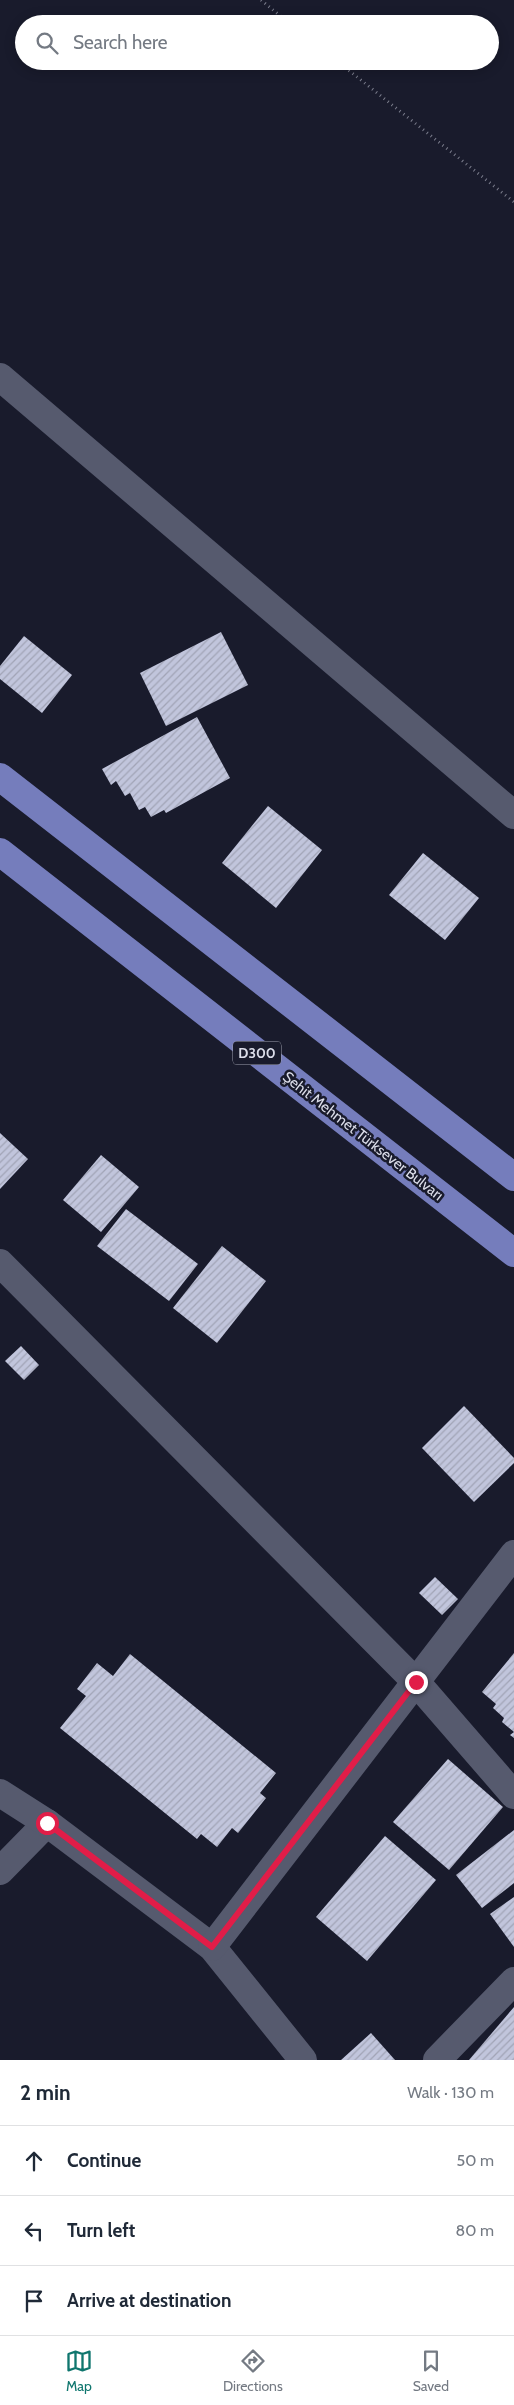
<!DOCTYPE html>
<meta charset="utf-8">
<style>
:root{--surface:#fff;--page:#f2f2f3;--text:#1f2937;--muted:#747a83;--line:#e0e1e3;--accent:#0f766e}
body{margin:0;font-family:Cabin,sans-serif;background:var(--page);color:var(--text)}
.stop{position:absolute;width:15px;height:15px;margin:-11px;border:4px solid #e11d48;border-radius:50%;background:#fff}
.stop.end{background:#e11d48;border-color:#fff;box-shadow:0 1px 5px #0008}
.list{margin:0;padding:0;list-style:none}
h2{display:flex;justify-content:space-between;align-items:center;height:65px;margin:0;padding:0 20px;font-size:21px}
h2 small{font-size:16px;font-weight:400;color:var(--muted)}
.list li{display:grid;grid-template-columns:32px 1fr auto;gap:15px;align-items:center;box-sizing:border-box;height:70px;padding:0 20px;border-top:1px solid var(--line)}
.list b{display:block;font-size:19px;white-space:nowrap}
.list em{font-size:16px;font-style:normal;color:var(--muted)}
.icon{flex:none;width:28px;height:28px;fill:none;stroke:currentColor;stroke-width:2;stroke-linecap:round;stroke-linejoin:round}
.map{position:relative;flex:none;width:514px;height:2060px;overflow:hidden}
.search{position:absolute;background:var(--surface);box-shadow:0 2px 12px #0003;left:15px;right:15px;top:15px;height:55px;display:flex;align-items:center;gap:12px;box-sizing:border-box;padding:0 18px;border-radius:28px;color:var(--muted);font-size:19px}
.sheet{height:275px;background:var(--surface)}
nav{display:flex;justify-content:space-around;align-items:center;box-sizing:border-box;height:70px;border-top:1px solid var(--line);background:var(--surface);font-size:14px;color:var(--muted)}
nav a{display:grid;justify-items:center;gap:2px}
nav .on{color:var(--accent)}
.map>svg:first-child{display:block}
.building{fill:url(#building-hatch)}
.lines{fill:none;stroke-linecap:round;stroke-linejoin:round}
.path{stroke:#7c7e8d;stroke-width:3;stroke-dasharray:1 4;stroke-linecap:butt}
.minor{stroke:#565a6e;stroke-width:28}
.tertiary{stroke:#565a6e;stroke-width:28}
.trunk{stroke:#757dbc;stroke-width:28}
.route{stroke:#e11d48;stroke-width:6}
.labels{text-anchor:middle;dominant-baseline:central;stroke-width:5;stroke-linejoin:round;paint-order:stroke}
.shield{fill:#191b2c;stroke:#a1a3b0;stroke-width:1}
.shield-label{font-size:14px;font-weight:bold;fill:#dbdde9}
.street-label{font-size:15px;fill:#dbdde9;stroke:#191b2c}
</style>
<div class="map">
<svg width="514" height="2060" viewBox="0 0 514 2060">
<defs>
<pattern id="building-hatch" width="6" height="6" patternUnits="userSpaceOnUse" patternTransform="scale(1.25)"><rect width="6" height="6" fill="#c1c5dc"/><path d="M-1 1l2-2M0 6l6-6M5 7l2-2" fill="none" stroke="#a1a4b6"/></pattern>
</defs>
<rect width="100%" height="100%" fill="#191b2c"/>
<g class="building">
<path d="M 221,632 L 248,685 L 166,726 L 140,673 Z"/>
<path d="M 24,636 L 72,675 L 42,713 L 0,679 L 0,666 Z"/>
<path d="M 197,717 L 230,778 L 166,813 L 164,810 L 151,817 L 145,807 L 139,810 L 130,793 L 125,796 L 116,781 L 111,785 L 102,769 Z"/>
<path d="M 268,806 L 322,850 L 276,908 L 222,863 Z"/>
<path d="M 423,853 L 479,898 L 445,940 L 389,895 Z"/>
<path d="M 0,1133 L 28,1159 L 0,1189 Z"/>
<path d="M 101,1155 L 139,1187 L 101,1232 L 63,1200 Z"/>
<path d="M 126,1209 L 198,1264 L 169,1301 L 97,1246 Z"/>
<path d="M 222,1246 L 266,1281 L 217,1343 L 173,1308 Z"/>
<path d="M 21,1346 L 39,1365 L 24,1380 L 5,1361 Z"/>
<path d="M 464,1406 L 514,1458 L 514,1463 L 474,1502 L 422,1448 Z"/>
<path d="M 435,1577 L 458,1599 L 442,1615 L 419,1593 Z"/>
<path d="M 514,1653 L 514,1738 L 510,1735 L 514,1732 L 502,1722 L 504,1718 L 493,1708 L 496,1704 L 482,1692 Z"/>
<path d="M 130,1654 L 276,1773 L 260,1793 L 266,1798 L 238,1833 L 232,1828 L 217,1847 L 201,1834 L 197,1839 L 60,1728 L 86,1696 L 77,1689 L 97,1663 L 113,1676 Z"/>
<path d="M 448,1759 L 503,1807 L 449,1870 L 393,1822 Z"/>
<path d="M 514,1830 L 514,1883 L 482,1908 L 456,1875 Z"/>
<path d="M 385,1836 L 436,1880 L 367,1961 L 316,1917 Z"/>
<path d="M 514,1897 L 514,1947 L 490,1914 Z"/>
<path d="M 514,2007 L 514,2060 L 469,2060 Z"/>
<path d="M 371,2033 L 395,2060 L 341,2060 Z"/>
</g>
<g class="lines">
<g class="path">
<path d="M 261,0 L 290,24"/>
<path d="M 337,61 L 514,202"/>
</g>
<g class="minor">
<path d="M 0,377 L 514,815"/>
<path d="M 0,1263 L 416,1682 L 514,1795"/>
<path d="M 0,1871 L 47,1823"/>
<path d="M 437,2060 L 514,1981"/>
</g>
<g class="tertiary">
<path d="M 0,1793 L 47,1823 L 212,1947 L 303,2060"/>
<path d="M 212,1947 L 514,1554"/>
</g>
<g class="trunk">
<path d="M 0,777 L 514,1177"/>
<path d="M 0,852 L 514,1253"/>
</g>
</g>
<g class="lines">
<path class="route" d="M 47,1823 L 212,1947 L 416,1682"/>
</g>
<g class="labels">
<rect class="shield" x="233" y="1041.5" width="48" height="23" rx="4"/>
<g class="shield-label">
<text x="257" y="1053">D300</text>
</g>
<g class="street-label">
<text transform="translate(363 1136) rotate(38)">Şehit Mehmet Türksever Bulvarı</text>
</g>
</g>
</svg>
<div class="stop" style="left:47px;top:1823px"></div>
<div class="stop end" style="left:416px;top:1682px"></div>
<div class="search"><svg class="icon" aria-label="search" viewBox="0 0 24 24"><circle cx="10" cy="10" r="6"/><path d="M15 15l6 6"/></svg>Search here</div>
</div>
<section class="sheet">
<h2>2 min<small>Walk · 130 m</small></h2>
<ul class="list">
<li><svg class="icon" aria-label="ahead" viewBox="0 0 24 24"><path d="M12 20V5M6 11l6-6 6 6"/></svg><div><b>Continue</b></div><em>50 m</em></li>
<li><svg class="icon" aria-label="left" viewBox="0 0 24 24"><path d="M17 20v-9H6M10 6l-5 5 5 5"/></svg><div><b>Turn left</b></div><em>80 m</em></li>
<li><svg class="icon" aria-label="arrive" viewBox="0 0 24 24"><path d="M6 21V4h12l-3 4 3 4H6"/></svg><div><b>Arrive at destination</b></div></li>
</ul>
</section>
<nav>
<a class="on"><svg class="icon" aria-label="map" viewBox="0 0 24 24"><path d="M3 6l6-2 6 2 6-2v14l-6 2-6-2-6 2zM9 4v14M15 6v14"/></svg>Map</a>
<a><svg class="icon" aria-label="directions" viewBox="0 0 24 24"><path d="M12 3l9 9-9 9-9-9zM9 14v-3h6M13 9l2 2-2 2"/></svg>Directions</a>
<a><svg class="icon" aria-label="saved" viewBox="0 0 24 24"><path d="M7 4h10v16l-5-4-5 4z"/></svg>Saved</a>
</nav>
